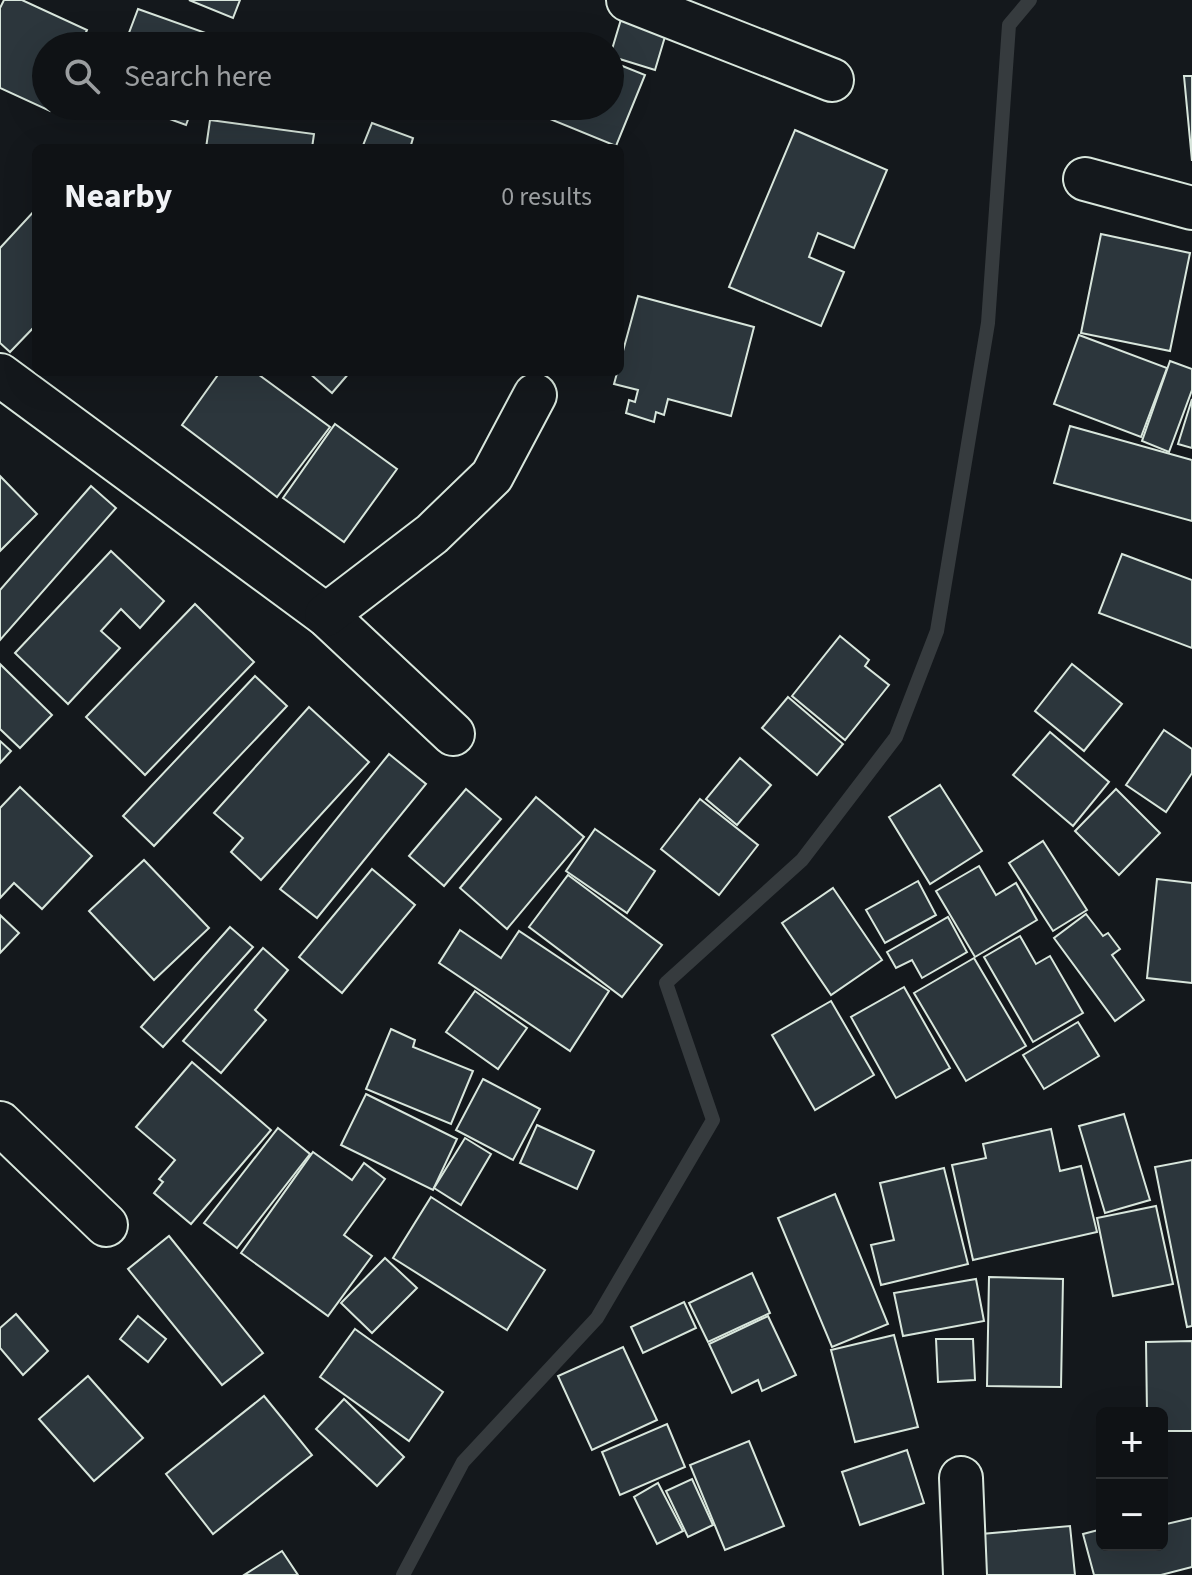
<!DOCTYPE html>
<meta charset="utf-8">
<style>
:root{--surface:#0f1215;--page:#181b1e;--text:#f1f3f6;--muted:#9b9ea0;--line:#2f3234}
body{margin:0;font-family:"Source Sans 3",sans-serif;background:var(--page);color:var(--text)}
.controls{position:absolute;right:24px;bottom:24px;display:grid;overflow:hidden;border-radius:12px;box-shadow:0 8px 32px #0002}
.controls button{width:72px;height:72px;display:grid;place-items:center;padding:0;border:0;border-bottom:2px solid var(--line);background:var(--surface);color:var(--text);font:40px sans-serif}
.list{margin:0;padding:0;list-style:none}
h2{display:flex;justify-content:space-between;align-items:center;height:104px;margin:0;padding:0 32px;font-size:34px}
h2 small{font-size:26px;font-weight:400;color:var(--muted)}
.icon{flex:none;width:44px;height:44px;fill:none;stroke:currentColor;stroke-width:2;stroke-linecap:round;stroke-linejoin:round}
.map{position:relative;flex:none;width:1192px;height:1575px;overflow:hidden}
.search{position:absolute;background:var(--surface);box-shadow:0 8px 32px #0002;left:32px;top:32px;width:592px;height:88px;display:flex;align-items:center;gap:20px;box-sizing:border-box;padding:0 28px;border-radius:44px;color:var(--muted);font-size:30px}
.panel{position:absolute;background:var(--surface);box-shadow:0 8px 32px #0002;left:32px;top:144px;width:592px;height:232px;border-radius:12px}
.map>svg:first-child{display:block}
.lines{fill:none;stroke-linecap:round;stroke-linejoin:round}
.stream{stroke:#363b3e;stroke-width:14}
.building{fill:#2c363c;stroke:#d8e6dc;stroke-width:2}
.street-casing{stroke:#d8e6dc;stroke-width:46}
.street{stroke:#14181c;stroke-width:42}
</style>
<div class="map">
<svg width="1192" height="1575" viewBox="0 0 1192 1575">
<rect width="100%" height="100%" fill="#14181c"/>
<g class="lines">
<path class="stream" d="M 403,1575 L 463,1462 L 597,1318 L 713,1120 L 666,983 L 802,860 L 896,737 L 937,631 L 988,323 L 1009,25 L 1030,0"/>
</g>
<g class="building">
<path d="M 4,0 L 22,0 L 87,30 L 80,46 L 46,46 L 46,106 L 52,106 L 50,111 L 0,88 L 0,8 Z"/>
<path d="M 189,0 L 240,0 L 233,18 Z"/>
<path d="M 138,9 L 217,37 L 214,46 L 124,46 Z"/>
<path d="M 622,16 L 667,30 L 655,70 L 610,56 Z"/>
<path d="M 610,61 L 645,75 L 616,146 L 545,117 L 549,106 L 610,106 Z"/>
<path d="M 1184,76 L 1192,76 L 1192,161 Z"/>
<path d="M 134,106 L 193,106 L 186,125 Z"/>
<path d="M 210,120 L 314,134 L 312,148 L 206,148 Z"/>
<path d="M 372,123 L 413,138 L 411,145 L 419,148 L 362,148 Z"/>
<path d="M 795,130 L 887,170 L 854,248 L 818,233 L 809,257 L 844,272 L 821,326 L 729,287 Z"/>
<path d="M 36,209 L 36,325 L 10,352 L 0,343 L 0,248 Z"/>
<path d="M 1101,234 L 1190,253 L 1170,351 L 1081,333 Z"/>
<path d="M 638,296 L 754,327 L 731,416 L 668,399 L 664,415 L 656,412 L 654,422 L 626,413 L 629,400 L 635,402 L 638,390 L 614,384 Z"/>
<path d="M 1079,335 L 1167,368 L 1141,437 L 1054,404 Z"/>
<path d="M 1170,361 L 1192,369 L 1192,390 L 1169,452 L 1142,441 Z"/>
<path d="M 220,372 L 255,372 L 330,427 L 277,497 L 182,425 Z"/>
<path d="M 308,372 L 350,372 L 332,393 Z"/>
<path d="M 1192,399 L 1192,448 L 1178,444 Z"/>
<path d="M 335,424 L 397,469 L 344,542 L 283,498 Z"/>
<path d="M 1070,426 L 1192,460 L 1192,521 L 1054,483 Z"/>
<path d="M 0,476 L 37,514 L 0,551 Z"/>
<path d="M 91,486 L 116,508 L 0,640 L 0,590 Z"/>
<path d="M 111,551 L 164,601 L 140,628 L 121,609 L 101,631 L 120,648 L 68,704 L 15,653 Z"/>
<path d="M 1122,554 L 1192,580 L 1192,648 L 1099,613 Z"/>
<path d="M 195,604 L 254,662 L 145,775 L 86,717 Z"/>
<path d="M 840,636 L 869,660 L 865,666 L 889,685 L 845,740 L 792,696 Z"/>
<path d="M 0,664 L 52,715 L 20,748 L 0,729 Z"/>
<path d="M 1072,664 L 1122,704 L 1084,751 L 1035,711 Z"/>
<path d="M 255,676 L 287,706 L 154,846 L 123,816 Z"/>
<path d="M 788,697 L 843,744 L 817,775 L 762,728 Z"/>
<path d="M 309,707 L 369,762 L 261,880 L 231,852 L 243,838 L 214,813 Z"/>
<path d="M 1164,730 L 1192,749 L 1192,773 L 1166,812 L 1126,785 Z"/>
<path d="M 1050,732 L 1109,782 L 1073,826 L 1013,775 Z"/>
<path d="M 0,741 L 11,751 L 0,763 Z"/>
<path d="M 389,754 L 426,784 L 317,918 L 280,889 Z"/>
<path d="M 740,758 L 771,785 L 737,825 L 706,799 Z"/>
<path d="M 940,785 L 982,851 L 930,884 L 889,817 Z"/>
<path d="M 20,787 L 92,856 L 42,909 L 14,883 L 0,898 L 0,808 Z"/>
<path d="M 466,789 L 501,819 L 444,886 L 409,856 Z"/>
<path d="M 1116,789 L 1160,833 L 1119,875 L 1075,831 Z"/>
<path d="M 536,797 L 584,837 L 507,929 L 460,888 Z"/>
<path d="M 700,799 L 758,845 L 719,895 L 661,849 Z"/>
<path d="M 595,829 L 655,871 L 627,913 L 566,871 Z"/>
<path d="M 1043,841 L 1087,910 L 1053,931 L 1009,863 Z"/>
<path d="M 144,860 L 209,928 L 154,980 L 89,911 Z"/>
<path d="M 979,866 L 996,895 L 1016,883 L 1037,920 L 975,957 L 936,891 Z"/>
<path d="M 372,869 L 415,905 L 342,993 L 299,957 Z"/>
<path d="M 568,875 L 662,945 L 622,997 L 529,927 Z"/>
<path d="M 1157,879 L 1192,883 L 1192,983 L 1147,978 Z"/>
<path d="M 918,881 L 936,915 L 885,943 L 866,910 Z"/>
<path d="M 833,888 L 882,960 L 831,995 L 782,923 Z"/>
<path d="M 1086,914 L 1103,936 L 1108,933 L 1120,949 L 1112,955 L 1144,1000 L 1115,1021 L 1054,938 Z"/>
<path d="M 0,915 L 19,933 L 0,953 Z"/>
<path d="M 948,917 L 967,952 L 922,978 L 912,960 L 896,968 L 887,952 Z"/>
<path d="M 230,927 L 253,947 L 163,1047 L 141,1027 Z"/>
<path d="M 460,930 L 501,958 L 519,931 L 609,991 L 570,1051 L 439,963 Z"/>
<path d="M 1020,936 L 1036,964 L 1050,956 L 1083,1013 L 1033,1042 L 984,957 Z"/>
<path d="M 263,948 L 288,970 L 255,1010 L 266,1020 L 221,1073 L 183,1041 Z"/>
<path d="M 974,958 L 1026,1046 L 966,1081 L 914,993 Z"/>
<path d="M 904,987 L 950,1068 L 896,1098 L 851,1017 Z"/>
<path d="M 475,991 L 527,1028 L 498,1069 L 446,1032 Z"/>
<path d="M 831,1001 L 874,1075 L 815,1110 L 772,1035 Z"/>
<path d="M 1078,1022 L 1099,1056 L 1044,1089 L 1023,1055 Z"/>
<path d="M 391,1029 L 415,1040 L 413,1047 L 473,1071 L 451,1124 L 366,1089 Z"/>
<path d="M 192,1062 L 271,1130 L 191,1224 L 154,1193 L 163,1182 L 159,1179 L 175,1160 L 136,1127 Z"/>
<path d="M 483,1079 L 540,1109 L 513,1160 L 456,1130 Z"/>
<path d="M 366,1094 L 457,1139 L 433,1190 L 341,1145 Z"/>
<path d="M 1124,1114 L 1150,1200 L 1105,1213 L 1079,1126 Z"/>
<path d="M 537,1125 L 594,1151 L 577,1189 L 520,1163 Z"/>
<path d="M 278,1128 L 310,1154 L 237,1248 L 204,1223 Z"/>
<path d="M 1051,1129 L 1060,1171 L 1081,1166 L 1097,1232 L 973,1260 L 952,1165 L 986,1158 L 983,1144 Z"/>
<path d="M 465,1138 L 491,1154 L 461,1205 L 434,1188 Z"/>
<path d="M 313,1152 L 352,1180 L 364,1163 L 385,1179 L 344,1235 L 372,1256 L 328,1316 L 241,1253 Z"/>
<path d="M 1192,1160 L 1192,1326 L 1187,1327 L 1155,1167 Z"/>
<path d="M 944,1168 L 968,1264 L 881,1285 L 871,1245 L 894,1240 L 880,1183 Z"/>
<path d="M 835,1194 L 888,1324 L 832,1347 L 778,1218 Z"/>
<path d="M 431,1197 L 545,1270 L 507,1330 L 393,1258 Z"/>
<path d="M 1156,1206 L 1173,1284 L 1113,1296 L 1097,1218 Z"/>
<path d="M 169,1236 L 263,1353 L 222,1385 L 128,1269 Z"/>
<path d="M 385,1258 L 417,1288 L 372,1333 L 341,1303 Z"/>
<path d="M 752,1273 L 770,1313 L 708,1342 L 689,1303 Z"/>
<path d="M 989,1277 L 1063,1279 L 1061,1387 L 987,1386 Z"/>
<path d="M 976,1279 L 984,1321 L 903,1336 L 894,1293 Z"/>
<path d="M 684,1302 L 696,1328 L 643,1353 L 631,1327 Z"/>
<path d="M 16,1314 L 48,1351 L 23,1375 L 0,1348 L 0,1328 Z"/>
<path d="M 138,1316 L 166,1339 L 148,1362 L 120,1339 Z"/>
<path d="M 768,1316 L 796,1375 L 762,1391 L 758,1380 L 732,1393 L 709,1344 Z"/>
<path d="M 355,1329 L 443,1392 L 409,1441 L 320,1377 Z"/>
<path d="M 894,1335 L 918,1427 L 855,1442 L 831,1350 Z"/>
<path d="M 936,1339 L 973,1339 L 975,1380 L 938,1382 Z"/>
<path d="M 1192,1341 L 1192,1431 L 1162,1431 L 1162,1413 L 1147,1413 L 1146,1342 Z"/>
<path d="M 623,1347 L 657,1420 L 592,1450 L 558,1376 Z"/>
<path d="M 88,1376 L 143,1438 L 94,1481 L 39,1419 Z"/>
<path d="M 264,1396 L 312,1455 L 213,1534 L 166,1474 Z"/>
<path d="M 344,1399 L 404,1457 L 377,1486 L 316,1429 Z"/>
<path d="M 667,1424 L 685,1467 L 620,1495 L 602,1452 Z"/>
<path d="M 749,1441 L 784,1526 L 725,1550 L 690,1465 Z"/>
<path d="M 907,1450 L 924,1503 L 860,1525 L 842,1472 Z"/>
<path d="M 692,1479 L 713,1525 L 688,1537 L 666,1491 Z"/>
<path d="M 658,1483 L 683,1531 L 657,1544 L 634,1497 Z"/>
<path d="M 1192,1518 L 1192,1567 L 1161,1575 L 1094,1575 L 1083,1534 L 1102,1529 L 1102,1545 L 1162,1545 L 1162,1525 Z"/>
<path d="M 1070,1526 L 1075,1575 L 974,1575 L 970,1535 Z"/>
<path d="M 282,1551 L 298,1575 L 244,1575 Z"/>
</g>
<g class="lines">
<defs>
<g id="street">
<path d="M 628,0 L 832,80"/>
<path d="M 1085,179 L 1192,208"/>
<path d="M 0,375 L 326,615 L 453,734"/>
<path d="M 326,615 L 432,534 L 492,476 L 535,395"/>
<path d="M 0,1123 L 106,1225"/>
<path d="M 961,1478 L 965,1575"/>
</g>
</defs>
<use href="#street" class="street-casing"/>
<use href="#street" class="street"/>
</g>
</svg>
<div class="controls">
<button>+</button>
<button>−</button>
</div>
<div class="search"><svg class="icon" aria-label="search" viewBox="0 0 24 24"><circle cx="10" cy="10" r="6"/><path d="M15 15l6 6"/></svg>Search here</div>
<section class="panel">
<h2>Nearby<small>0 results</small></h2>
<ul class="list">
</ul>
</section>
</div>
